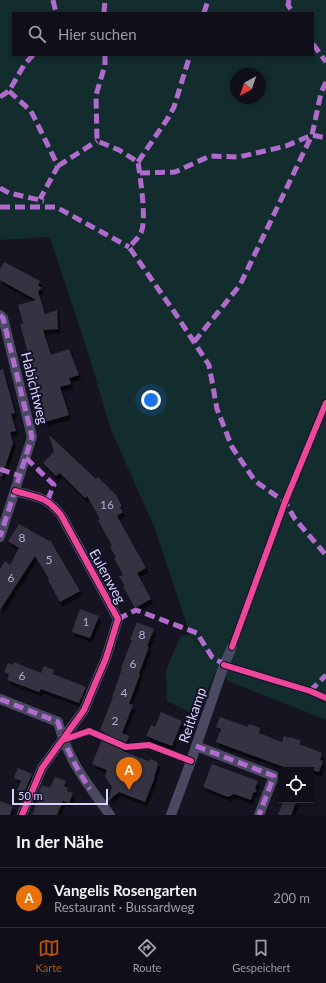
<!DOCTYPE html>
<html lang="de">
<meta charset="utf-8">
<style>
:root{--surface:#100f19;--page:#1e1d26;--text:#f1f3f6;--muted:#9c9ca2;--line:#302f38;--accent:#b45309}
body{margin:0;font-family:Lato,sans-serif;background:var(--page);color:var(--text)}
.controls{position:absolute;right:12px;bottom:12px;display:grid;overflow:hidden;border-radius:0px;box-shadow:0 2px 6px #0003}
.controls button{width:36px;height:36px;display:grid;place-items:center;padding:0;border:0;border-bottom:1px solid var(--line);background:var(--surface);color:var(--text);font:20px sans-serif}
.compass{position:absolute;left:230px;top:68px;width:36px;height:36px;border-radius:50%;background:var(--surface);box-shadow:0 2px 6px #0003;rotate:220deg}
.scale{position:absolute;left:12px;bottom:10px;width:96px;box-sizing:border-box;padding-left:4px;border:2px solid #d9d4ff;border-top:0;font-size:11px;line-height:14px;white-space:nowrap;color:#d9d4ff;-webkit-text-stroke:3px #130f26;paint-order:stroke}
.you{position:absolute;left:151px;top:400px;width:14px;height:14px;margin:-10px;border:3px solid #fff;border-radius:50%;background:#1a73e8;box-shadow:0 0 0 6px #1a73e833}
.badge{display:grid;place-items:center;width:26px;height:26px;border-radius:50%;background:var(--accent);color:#fff;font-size:13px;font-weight:700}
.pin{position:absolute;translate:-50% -33px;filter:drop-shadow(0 1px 2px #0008)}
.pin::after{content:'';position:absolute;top:21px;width:14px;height:12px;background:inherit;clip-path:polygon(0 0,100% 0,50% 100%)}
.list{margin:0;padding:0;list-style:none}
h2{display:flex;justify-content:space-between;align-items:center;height:52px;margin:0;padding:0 16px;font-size:17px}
h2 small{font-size:13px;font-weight:400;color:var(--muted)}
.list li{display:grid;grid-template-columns:26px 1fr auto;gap:12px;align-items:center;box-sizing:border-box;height:60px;padding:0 16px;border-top:1px solid var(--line)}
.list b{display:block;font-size:15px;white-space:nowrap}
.list p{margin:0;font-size:13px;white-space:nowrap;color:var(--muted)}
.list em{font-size:13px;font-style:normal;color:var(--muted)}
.icon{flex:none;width:22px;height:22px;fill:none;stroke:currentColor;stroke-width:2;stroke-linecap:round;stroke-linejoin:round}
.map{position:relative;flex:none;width:326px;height:815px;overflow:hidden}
.search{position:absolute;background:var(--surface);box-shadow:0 2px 6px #0003;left:12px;right:12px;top:12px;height:44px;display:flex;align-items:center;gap:10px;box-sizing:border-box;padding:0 14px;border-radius:0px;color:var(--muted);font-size:15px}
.sheet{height:112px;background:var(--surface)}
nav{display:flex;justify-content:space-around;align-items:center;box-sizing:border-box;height:56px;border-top:1px solid var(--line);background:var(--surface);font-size:11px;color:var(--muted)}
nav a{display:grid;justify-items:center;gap:2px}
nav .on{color:var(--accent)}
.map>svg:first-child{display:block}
.green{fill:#132c2d;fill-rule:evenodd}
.building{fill:#343243;filter:url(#shadow)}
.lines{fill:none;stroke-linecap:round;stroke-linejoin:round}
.minor{stroke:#4a4962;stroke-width:10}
.quiet{stroke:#b06ccc;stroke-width:5;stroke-dasharray:10 5;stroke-linecap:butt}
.cycleway-casing{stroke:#130f26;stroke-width:8}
.cycleway{stroke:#ed469a;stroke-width:6}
.labels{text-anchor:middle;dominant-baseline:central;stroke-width:4;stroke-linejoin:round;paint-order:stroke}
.number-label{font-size:12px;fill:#b0acd0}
.street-label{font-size:14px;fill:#d9d4ff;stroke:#130f26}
</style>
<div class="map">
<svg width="326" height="815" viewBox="0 0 326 815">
<defs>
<filter id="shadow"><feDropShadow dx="2.5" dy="4.5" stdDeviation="0" flood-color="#0009"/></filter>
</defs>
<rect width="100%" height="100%" fill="#161421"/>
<path class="green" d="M 0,0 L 326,0 L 326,720 L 228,681 L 218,668 L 212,679 L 199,711 L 189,712 L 167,701 L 166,671 L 180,637 L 189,634 L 210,658 L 190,634 L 155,529 L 111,430 L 89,356 L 50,237 L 0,240 ZM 13,13 L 313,13 L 313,55 L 13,55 ZM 236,74 L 260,74 L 260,98 L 236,98 Z"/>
<g class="building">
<path d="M 4,262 L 40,281 L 38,285 L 42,288 L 38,291 L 45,314 L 57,310 L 58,329 L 43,330 L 51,355 L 69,349 L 79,375 L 69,378 L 71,384 L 60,387 L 69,415 L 45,422 L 28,364 L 31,364 L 20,324 L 23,323 L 18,305 L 36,300 L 0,280 L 0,269 Z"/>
<path d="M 3,369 L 15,413 L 11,414 L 16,431 L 10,432 L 13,443 L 2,476 L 0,476 L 0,370 Z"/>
<path d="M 49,435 L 96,479 L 98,477 L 116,495 L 122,506 L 120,507 L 123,512 L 117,516 L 146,568 L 137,573 L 151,599 L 135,608 L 123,587 L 125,586 L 119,576 L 123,575 L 114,558 L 116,557 L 110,547 L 112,546 L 98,520 L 100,519 L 87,496 L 85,498 L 60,473 L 56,476 L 43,463 L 54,452 Z"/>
<path d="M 19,524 L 49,541 L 50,540 L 80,591 L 60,602 L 48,580 L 49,579 L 35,556 L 0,610 L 0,569 L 5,561 L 10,565 L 19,548 L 8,541 Z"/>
<path d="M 80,609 L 99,616 L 90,638 L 72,632 Z"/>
<path d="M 137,622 L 154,629 L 147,646 L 149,647 L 139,673 L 140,674 L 129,704 L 133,705 L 122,733 L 129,736 L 123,751 L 148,761 L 151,759 L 157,762 L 158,765 L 154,777 L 155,777 L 145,802 L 119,792 L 108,801 L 112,787 L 105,777 L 107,770 L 92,764 L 105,732 L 100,730 L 113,697 L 112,697 L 122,669 L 121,668 L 132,640 L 130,640 Z"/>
<path d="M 14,662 L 41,673 L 44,666 L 54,670 L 53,674 L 86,687 L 79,703 L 41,689 L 39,692 L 7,680 L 9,674 L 4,672 L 8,663 L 13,665 Z"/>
<path d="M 161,712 L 182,721 L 172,746 L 146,736 L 151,725 L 155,727 Z"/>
<path d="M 220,717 L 248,727 L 249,724 L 260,728 L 259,733 L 282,742 L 284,736 L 289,738 L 290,737 L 301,741 L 299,744 L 322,753 L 320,760 L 323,761 L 319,772 L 312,770 L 292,770 L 216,742 L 221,729 L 216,727 Z"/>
<path d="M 212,764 L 258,781 L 255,788 L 257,791 L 253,793 L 251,800 L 234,794 L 228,797 L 203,787 Z"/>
<path d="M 18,768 L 32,774 L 24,793 L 17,790 L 21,781 L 14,778 Z"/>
<path d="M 55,777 L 66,781 L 64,786 L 68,788 L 67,791 L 73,793 L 69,803 L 63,801 L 57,815 L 32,815 L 38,799 L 36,798 L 42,785 L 50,788 Z"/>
<path d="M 284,800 L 297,800 L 291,815 L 278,815 Z"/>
<path d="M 0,801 L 13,806 L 10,815 L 0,815 Z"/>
</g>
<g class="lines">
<g class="minor">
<path d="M 0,315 L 3,318 L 32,437 L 0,537"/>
<path d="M 15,491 C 36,497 46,496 61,515 L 118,619 L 106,658 L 84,710 L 42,768 L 22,815"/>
<path d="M 0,699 L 58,722 C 68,760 87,784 110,815"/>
<path d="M 196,746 L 274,776 L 259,815"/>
<path d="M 171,815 L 191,761 L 224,665 L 232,647"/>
</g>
<g class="quiet">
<path d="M 53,0 L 56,13"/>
<path d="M 289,0 L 288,5 L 293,13"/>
<path d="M 104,13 L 105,0"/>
<path d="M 204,13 L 208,0"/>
<path d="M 313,44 L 326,62"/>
<path d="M 105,55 L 105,65 L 96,95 L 97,141 L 119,150 L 138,162 C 140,176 147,220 141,233 C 138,238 133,243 129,247 L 175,313 L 209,365 L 217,409 L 232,447 L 255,481 L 285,502 L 295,519 L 326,555"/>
<path d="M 9,91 L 31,111 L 58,166 L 40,199"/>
<path d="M 0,97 L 9,91 L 24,65 L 33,55"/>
<path d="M 138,162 L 168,118 L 174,107 L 190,55"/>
<path d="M 58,166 L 97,141"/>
<path d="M 140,173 L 175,172 L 210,156 L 239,157 L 286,146 L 312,135 L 326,138"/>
<path d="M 0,188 L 9,193 L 44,201"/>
<path d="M 0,207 L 56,207 L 129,247"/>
<path d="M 0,315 L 3,318 L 32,437 L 0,537"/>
<path d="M 194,342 L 240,285 L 312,135 L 321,93 L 326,82"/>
<path d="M 26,458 L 54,485 L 47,501"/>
<path d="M 0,469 L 20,476"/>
<path d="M 118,619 L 136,610 L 197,633 L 212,657 L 227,666"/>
<path d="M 310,691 L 326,675"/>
<path d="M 0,699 L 58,722 C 65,747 76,768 90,789"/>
<path d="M 196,746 L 274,776 L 259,815"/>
</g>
<defs>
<g id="cycleway">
<path d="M 15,491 C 36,497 46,496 61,515 L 118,619 L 106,658 L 84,710 L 42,768 L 22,815"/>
<path d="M 232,647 L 285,502 L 326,403"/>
<path d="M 224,665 L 310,691 L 326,698"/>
<path d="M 63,740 L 89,731 L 126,747 L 149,745 L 191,761"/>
</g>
</defs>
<use href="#cycleway" class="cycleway-casing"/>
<use href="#cycleway" class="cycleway"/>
</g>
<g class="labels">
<g class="number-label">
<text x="107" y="504">16</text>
<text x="22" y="537">8</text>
<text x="49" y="559">5</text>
<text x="11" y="577">6</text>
<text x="86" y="621">1</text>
<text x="142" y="634">8</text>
<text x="133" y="663">6</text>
<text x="22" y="675">6</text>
<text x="124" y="692">4</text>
<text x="115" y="720">2</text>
</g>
<g class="street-label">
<text transform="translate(35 388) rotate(76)">Habichtweg</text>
<text transform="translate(108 576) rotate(61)">Eulenweg</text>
<text transform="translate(192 715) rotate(-71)">Reitkamp</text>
</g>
</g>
</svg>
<div class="controls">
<button><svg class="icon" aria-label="locate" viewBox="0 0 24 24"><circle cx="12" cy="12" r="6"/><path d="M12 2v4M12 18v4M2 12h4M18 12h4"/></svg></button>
</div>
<svg class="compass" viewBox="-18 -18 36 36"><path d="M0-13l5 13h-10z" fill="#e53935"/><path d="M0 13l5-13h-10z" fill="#9c9ca2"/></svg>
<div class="scale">50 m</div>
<div class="you"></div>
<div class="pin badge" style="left:129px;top:790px;background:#e8710a">A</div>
<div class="search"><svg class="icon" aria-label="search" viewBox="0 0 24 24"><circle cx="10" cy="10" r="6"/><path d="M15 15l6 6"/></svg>Hier suchen</div>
</div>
<section class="sheet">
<h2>In der Nähe<small></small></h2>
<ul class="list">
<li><span class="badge" style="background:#e8710a">A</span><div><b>Vangelis Rosengarten</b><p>Restaurant · Bussardweg</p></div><em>200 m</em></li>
</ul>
</section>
<nav>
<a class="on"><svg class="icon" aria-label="map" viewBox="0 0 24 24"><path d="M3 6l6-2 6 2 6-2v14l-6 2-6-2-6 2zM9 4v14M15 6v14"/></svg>Karte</a>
<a><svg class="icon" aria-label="directions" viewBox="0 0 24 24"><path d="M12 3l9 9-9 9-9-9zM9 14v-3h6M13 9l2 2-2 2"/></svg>Route</a>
<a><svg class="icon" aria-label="saved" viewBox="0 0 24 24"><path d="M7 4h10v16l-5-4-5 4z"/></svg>Gespeichert</a>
</nav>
